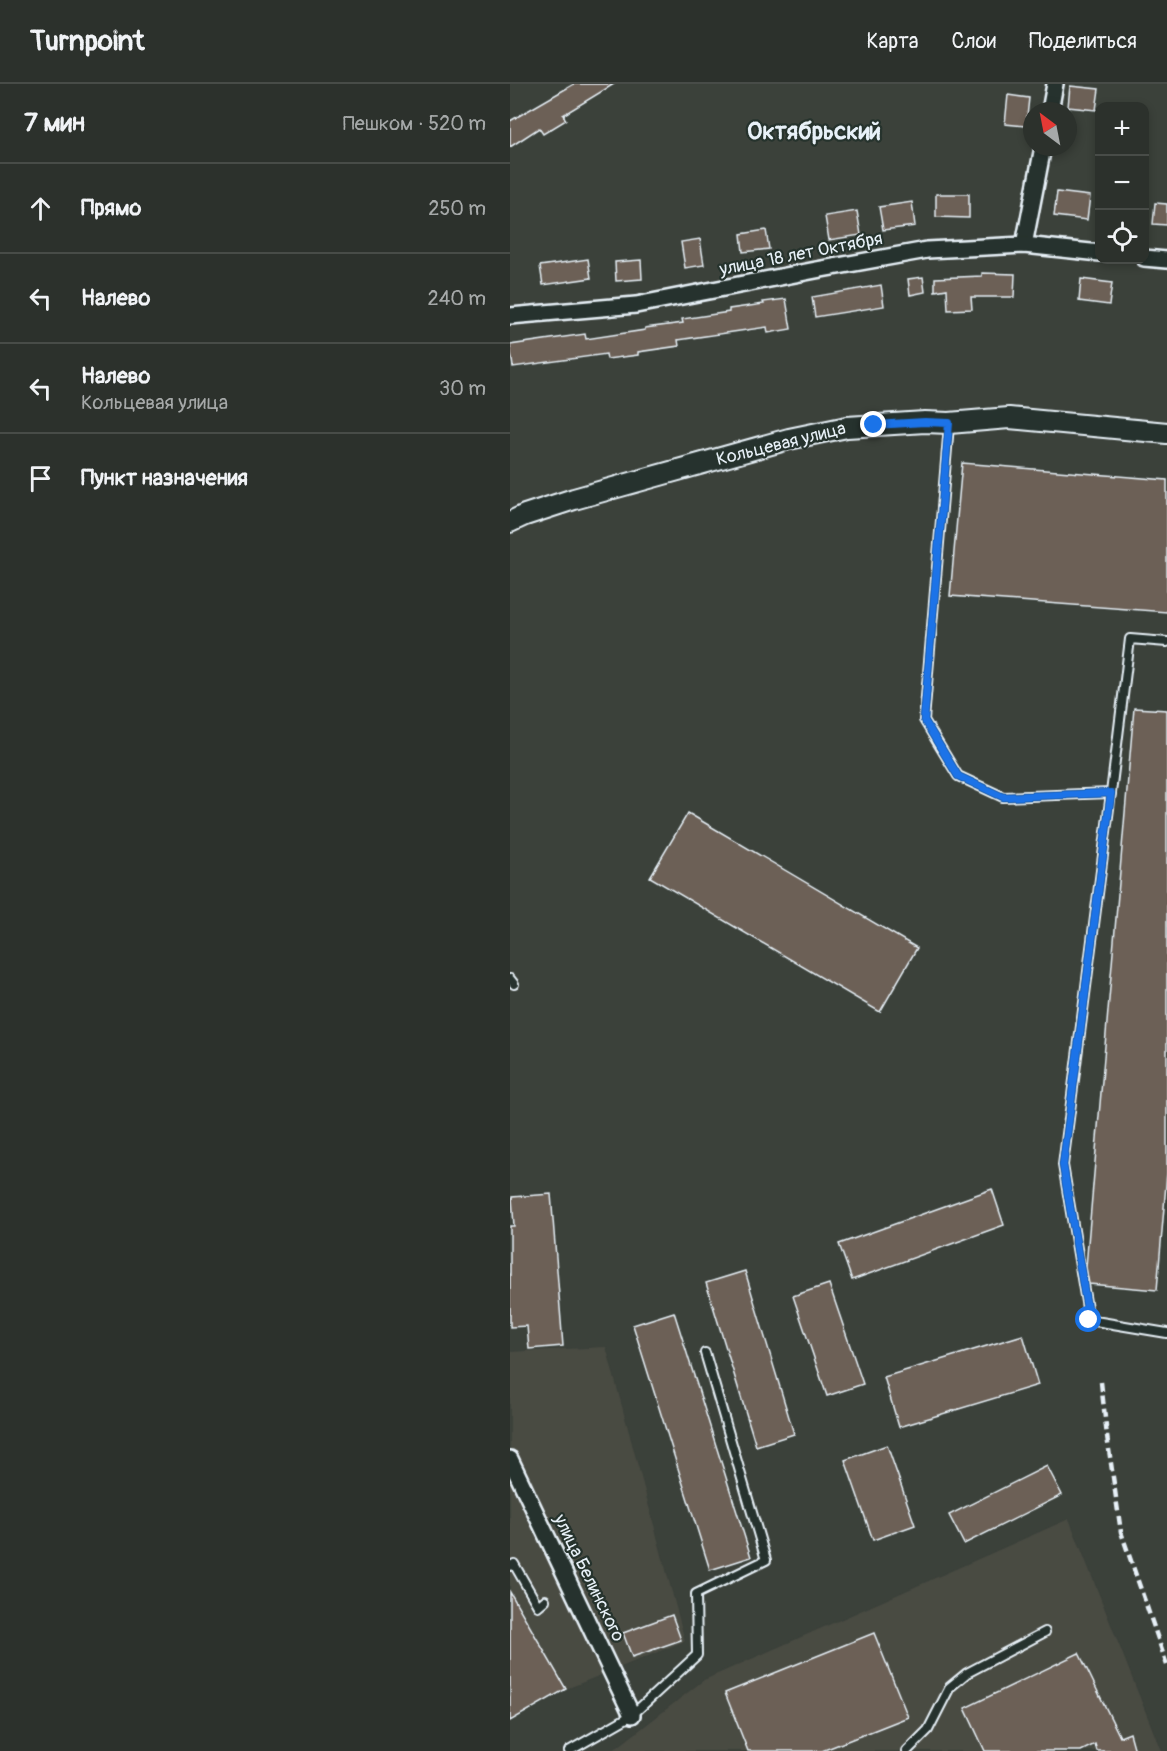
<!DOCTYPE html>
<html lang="ru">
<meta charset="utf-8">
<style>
:root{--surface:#2c312c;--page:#343934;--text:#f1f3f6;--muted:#a6a9a9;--line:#484c48}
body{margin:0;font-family:Pangolin,sans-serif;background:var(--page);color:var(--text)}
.controls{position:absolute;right:18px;top:18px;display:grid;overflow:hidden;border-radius:12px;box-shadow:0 3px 9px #0003}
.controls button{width:54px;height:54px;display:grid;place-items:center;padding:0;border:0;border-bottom:2px solid var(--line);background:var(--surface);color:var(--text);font:30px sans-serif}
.compass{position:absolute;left:513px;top:18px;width:54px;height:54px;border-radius:50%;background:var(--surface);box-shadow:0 3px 9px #0003;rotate:328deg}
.stop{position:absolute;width:18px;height:18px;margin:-14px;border:4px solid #1a73e8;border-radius:50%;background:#fff}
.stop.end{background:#1a73e8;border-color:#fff;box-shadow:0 2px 6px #0008}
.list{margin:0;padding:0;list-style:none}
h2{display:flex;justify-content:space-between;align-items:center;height:78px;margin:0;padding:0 24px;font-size:26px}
h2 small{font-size:20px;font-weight:400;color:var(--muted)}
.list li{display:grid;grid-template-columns:39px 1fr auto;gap:18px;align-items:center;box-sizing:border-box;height:90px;padding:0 24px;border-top:2px solid var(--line)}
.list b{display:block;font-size:22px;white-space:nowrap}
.list p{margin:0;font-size:20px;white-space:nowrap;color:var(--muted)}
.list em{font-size:20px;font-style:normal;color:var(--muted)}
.icon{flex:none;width:33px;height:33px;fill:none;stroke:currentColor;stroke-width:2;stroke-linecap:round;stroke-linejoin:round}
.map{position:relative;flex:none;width:657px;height:1667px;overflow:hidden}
header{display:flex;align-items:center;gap:36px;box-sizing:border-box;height:84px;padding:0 30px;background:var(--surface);border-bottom:2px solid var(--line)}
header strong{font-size:28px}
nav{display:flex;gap:33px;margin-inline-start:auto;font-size:21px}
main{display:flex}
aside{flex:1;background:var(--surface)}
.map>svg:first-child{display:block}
.built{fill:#4a4b43}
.building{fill:#6c6157;stroke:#e8f1f8;stroke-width:1.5}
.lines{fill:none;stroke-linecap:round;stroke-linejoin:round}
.service-casing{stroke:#e8f1f8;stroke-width:12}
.minor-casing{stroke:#e8f1f8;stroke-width:20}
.tertiary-casing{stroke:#e8f1f8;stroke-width:24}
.service{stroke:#26332d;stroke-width:8}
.minor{stroke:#26332d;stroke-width:15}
.tertiary{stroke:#26332d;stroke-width:20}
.rail{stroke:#e8f1f8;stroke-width:4.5;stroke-dasharray:9 4.5;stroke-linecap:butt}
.route{stroke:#1a73e8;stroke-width:8}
.labels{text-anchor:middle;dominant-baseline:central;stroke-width:4.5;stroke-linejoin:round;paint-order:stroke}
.street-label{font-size:18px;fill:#e8f1f8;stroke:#26332d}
.district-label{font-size:24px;font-weight:bold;fill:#e8f1f8;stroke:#26332d}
</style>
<header>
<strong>Turnpoint</strong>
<nav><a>Карта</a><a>Слои</a><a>Поделиться</a></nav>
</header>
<main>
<aside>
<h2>7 мин<small>Пешком · 520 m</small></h2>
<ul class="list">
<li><svg class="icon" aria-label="ahead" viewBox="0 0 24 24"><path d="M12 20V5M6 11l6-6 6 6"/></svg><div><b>Прямо</b></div><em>250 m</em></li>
<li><svg class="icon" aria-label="left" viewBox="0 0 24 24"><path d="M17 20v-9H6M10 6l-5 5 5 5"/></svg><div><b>Налево</b></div><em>240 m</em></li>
<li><svg class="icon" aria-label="left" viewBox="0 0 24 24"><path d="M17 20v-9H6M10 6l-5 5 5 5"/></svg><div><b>Налево</b><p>Кольцевая улица</p></div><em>30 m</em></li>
<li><svg class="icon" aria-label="arrive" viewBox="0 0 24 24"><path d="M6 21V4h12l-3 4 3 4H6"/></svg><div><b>Пункт назначения</b></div></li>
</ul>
</aside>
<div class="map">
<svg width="657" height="1667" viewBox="0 0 657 1667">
<rect width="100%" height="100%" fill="#3b413a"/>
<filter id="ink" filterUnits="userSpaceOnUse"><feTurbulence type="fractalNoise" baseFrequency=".0167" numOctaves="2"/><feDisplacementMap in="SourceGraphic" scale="12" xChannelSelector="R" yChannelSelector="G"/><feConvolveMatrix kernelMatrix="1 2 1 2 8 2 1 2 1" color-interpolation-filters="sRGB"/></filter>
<g filter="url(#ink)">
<g class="built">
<path d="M 96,1263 L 175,1557 L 56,1605 L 0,1508 L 0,1268 Z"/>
<path d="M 559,1435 L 651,1667 L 100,1667 L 108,1663 L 194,1596 Z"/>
</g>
<g class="building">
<path d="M 64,0 L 104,0 L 53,31 L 56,36 L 33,50 L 29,44 L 0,63 L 0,37 Z"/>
<path d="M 560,2 L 589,5 L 586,26 L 558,23 Z"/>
<path d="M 498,11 L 519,14 L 516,42 L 495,40 Z"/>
<path d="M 547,108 L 580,112 L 577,136 L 544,132 Z"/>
<path d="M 426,110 L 459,110 L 459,134 L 426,133 Z"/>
<path d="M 402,118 L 405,142 L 373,146 L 369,123 Z"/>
<path d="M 645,119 L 657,120 L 657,141 L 643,140 Z"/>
<path d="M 347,127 L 351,151 L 319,156 L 315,132 Z"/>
<path d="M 256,146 L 259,165 L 233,168 L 231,150 Z"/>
<path d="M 190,155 L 194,181 L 175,184 L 171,158 Z"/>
<path d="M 78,175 L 81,194 L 33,201 L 30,182 Z"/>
<path d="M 131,176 L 132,195 L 106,197 L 105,178 Z"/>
<path d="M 472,189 L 505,190 L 504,213 L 461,213 L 462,225 L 438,226 L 437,205 L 425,207 L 425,194 L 472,192 Z"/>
<path d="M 413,193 L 415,208 L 400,211 L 398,195 Z"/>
<path d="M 571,195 L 602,199 L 599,221 L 569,217 Z"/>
<path d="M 371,201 L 374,222 L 305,233 L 302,213 Z"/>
<path d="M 276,215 L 281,245 L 258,249 L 257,243 L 168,256 L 169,262 L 128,268 L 128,271 L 97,275 L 96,270 L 3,283 L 0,261 L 75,250 L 76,255 L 135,246 L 135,244 L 173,239 L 172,235 L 219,228 L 219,225 L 254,220 L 253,218 Z"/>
<path d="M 452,379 L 657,396 L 657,528 L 440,512 Z"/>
<path d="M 624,624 L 657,626 L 657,1088 L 647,1206 L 579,1200 L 576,1183 Z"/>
<path d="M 178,729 L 407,864 L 370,928 L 140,793 Z"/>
<path d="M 482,1105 L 494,1141 L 342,1196 L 329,1160 Z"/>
<path d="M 41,1110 L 53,1262 L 19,1265 L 17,1242 L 0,1243 L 0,1142 L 4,1142 L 2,1113 Z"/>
<path d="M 235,1187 L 284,1350 L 246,1362 L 196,1199 Z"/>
<path d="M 319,1200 L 353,1300 L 317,1312 L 283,1212 Z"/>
<path d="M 164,1228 L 241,1473 L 200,1486 L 123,1241 Z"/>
<path d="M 513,1251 L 528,1301 L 389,1343 L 374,1293 Z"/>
<path d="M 377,1361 L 405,1441 L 363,1456 L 335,1376 Z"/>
<path d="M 537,1382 L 552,1411 L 454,1460 L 439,1431 Z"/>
<path d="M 0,1508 L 56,1605 L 0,1637 Z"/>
<path d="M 162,1531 L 171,1556 L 122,1573 L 113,1549 Z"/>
<path d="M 364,1549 L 398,1633 L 312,1667 L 238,1667 L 215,1609 Z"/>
<path d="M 569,1569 L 610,1653 L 620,1649 L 625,1667 L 587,1667 L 585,1660 L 571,1667 L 475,1667 L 455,1624 Z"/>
</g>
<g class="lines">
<defs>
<g id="service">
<path d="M 439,341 L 414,636 L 448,692 L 493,713 L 601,709 L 620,555 L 657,558"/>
<path d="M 601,709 L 553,1081 L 579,1236 L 657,1249"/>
<path d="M 0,895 L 4,900"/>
<path d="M 0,1482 L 4,1480 L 28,1522 L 35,1516"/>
<path d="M 59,1667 L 122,1631 L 187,1571 L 186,1510 L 256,1476 L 195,1269"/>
<path d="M 397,1667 L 418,1646 L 440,1603 L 457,1589 L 535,1548"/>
</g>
<g id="minor">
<path d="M 540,27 L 545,0"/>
<path d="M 514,161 L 533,63"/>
<path d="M 634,174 L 657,176"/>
<path d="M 0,232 L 126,221 L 306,186 L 417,166 L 514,161 L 590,169"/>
<path d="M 0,1375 L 122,1631"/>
</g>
<path id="tertiary" d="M 0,438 L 15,431 L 64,415 L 279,355 L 337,343 L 415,338 L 439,339 L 499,334 L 657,349"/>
</defs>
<use href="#service" class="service-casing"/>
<use href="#minor" class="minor-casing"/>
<use href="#tertiary" class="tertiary-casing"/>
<use href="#service" class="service"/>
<use href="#minor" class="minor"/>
<use href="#tertiary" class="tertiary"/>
<path class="rail" d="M 591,1298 L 597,1352 L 611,1448 L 657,1581"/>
</g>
</g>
<g class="lines" filter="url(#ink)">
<path class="route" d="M 364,341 L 415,338 L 439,339 L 414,636 L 448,692 L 493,713 L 601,709 L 553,1081 L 579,1236"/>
</g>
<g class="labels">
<g class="street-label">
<text transform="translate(291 170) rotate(-11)">улица 18 лет Октября</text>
<text transform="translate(271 360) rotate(-14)">Кольцевая улица</text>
<text transform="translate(79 1494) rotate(64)">улица Белинского</text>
</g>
<g class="district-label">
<text x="304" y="47">Октябрьский</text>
</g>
</g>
</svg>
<div class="controls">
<button>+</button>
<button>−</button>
<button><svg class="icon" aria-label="locate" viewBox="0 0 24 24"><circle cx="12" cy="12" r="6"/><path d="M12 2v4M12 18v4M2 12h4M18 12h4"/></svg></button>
</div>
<svg class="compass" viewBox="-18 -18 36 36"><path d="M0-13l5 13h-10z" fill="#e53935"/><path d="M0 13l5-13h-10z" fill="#a6a9a9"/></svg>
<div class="stop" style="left:579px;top:1236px"></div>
<div class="stop end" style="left:364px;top:341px"></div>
</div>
</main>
